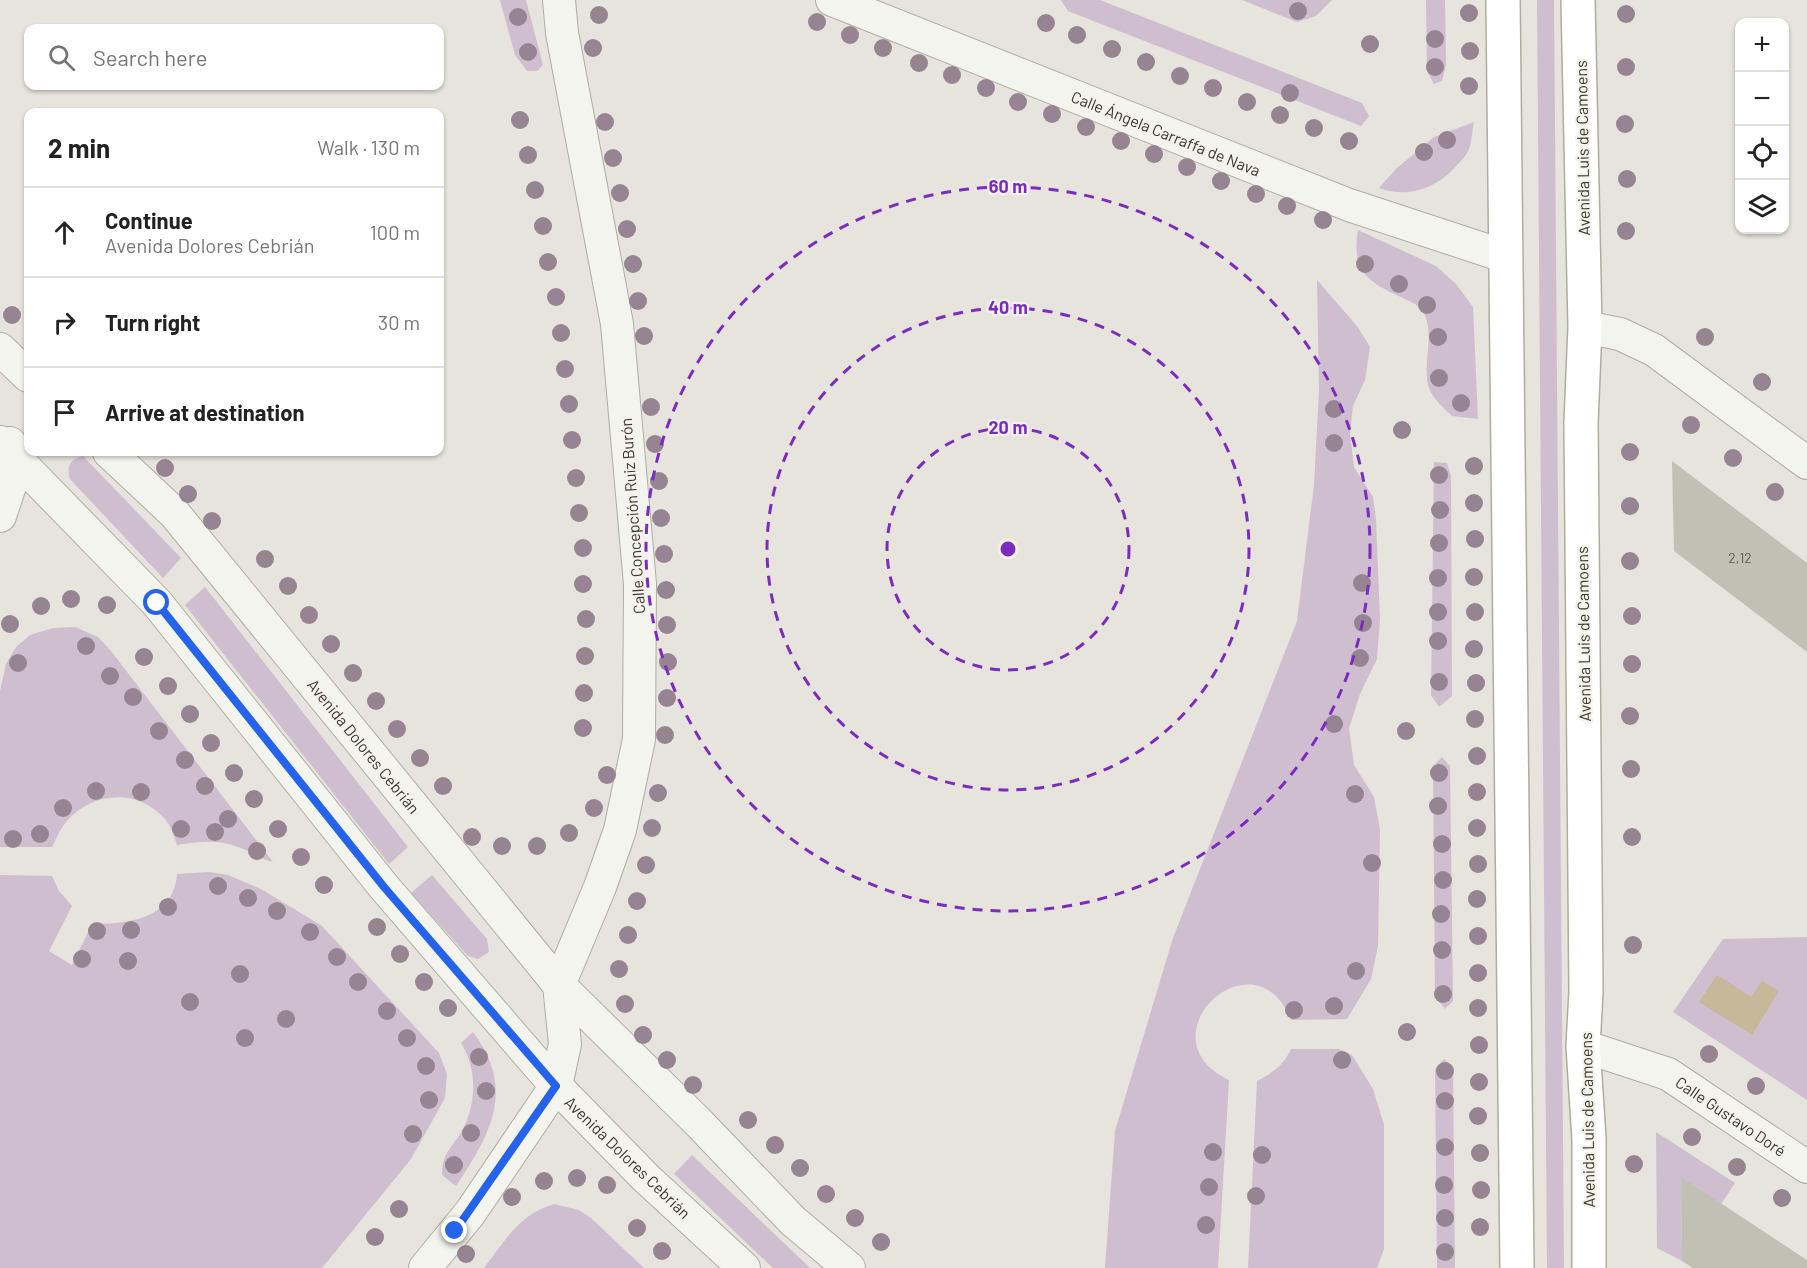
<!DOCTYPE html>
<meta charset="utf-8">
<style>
:root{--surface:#fff;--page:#f2f2f2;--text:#222;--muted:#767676;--line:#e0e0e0}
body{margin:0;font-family:Barlow,sans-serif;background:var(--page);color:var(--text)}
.controls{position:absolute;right:18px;top:18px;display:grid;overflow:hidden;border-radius:12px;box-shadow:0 2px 4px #0004}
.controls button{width:54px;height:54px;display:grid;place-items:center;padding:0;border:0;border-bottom:2px solid var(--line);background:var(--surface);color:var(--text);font:30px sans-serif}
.stop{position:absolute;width:18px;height:18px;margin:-14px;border:4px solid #2563eb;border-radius:50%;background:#fff}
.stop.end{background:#2563eb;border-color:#fff;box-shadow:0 2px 6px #0008}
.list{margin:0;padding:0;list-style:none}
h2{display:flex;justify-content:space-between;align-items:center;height:78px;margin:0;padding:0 24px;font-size:26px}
h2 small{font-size:20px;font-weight:400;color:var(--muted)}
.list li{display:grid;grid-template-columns:39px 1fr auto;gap:18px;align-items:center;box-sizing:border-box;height:90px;padding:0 24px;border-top:2px solid var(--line)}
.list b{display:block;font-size:22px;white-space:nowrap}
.list p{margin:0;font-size:20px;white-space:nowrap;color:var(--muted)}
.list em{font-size:20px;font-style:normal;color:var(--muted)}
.icon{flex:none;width:33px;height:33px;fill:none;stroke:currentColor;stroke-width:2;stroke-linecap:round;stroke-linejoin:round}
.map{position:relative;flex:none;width:1807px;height:1268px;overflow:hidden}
.search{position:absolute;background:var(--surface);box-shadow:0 2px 4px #0004;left:24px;top:24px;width:420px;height:66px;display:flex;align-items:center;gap:15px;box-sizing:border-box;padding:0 21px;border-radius:12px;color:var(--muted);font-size:22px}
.panel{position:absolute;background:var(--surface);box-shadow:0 2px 4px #0004;left:24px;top:108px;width:420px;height:348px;border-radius:12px}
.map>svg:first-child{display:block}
.green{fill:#cfbecf}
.water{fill:#c5b999}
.building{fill:#c2c0b4}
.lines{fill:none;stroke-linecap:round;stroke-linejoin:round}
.street-casing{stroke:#afada2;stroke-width:34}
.primary-casing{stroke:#b1ad9c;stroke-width:36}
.street{stroke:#f4f4ef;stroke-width:32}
.primary{stroke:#fff;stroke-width:33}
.tree{fill:#978492}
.route{stroke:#2563eb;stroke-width:8}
.ring{fill:none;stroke:#7b2cbf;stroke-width:3;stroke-dasharray:10 8}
.labels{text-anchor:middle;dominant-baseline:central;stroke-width:4.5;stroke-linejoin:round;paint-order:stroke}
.number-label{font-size:14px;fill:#5d5b4a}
.street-label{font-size:16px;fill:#3b3927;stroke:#f4f2ec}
.centre{fill:#7b2cbf;stroke:#f4f2ec;stroke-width:3}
.ring-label{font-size:18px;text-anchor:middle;font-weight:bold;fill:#7b2cbf;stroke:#f4f2ec;stroke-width:4.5;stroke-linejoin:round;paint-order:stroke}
</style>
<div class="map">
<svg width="1807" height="1268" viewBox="0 0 1807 1268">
<rect width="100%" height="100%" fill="#e6e4dc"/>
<g class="green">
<path d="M 500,0 L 526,0 L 543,65 L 537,71 L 527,71 L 515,55 Z"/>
<path d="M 1061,0 L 1100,0 L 1362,103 L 1369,116 L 1361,126 L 1068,11 Z"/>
<path d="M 1242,0 L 1332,0 L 1316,16 L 1297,22 Z"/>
<path d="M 1426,0 L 1445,0 L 1446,65 L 1442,81 L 1434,84 L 1427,71 Z"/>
<path d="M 1537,0 L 1554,0 L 1564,1268 L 1547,1268 Z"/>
<path d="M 1474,122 C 1472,131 1472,141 1469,149 C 1467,155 1462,160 1458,164 C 1438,188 1408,199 1379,188 L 1396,169 L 1434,137 Z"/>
<path d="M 1358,230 L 1436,266 L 1456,284 L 1473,307 L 1478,419 L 1452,416 C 1444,408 1433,399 1429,388 C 1421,364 1437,333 1422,310 C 1417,304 1409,301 1403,298 C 1368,282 1351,272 1358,230 Z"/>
<path d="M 1317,280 L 1357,326 L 1370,347 L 1365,380 L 1353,406 L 1350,434 L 1354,467 L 1373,497 L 1376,520 L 1380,619 L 1377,659 L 1360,694 L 1349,728 L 1354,765 L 1374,797 L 1380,830 L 1378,946 L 1371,979 L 1347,1019 L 1291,1020 C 1255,929 1139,1037 1229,1080 L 1218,1268 L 1105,1268 L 1115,1131 L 1173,938 L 1297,621 L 1314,485 L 1319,390 Z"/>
<path d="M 83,456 L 181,558 L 163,578 L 70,479 C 66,466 70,459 83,456 Z"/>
<path d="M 1434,462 L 1447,463 L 1451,476 L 1452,696 L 1439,707 L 1431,695 Z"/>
<path d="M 205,587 L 408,847 L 389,864 L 185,605 Z"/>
<path d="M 75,627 L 98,637 L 111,651 L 273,862 C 260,859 251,851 238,847 C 218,839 198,842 177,845 C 174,836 171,826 165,819 C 138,788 92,791 66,822 C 60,829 56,839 52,847 L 0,847 L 0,691 L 6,664 L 16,647 L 30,635 L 53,628 Z"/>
<path d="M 1442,757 L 1450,766 L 1453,1001 L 1445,1009 L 1435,996 L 1433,766 Z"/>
<path d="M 209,872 L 228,875 L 261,889 L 322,926 L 439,1053 L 447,1074 L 445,1098 L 411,1159 L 322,1268 L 0,1268 L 0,875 L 52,876 L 59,891 L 72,906 L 49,951 L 72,965 L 92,924 C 128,924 174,919 177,874 Z"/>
<path d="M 432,875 L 487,939 L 489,952 L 478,959 L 468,956 L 411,893 Z"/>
<path d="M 1807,937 L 1807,1100 L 1673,1012 L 1723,939 Z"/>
<path d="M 473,1032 C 516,1089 491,1134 456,1186 L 442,1175 C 442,1152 453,1147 463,1129 C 477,1101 477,1069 461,1043 Z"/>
<path d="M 1291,1049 L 1339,1049 L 1352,1055 L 1373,1089 L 1384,1125 L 1384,1249 L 1377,1268 L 1248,1268 L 1257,1081 C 1272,1073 1284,1065 1291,1049 Z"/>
<path d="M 1444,1059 L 1453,1067 L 1455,1268 L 1437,1268 L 1435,1069 Z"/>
<path d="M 1656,1132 L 1735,1183 L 1721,1204 L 1681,1178 L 1682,1261 L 1657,1248 Z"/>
<path d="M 692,1155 L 810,1268 L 773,1268 L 674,1174 Z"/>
<path d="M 554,1204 L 579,1210 L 591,1218 L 644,1268 L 484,1268 C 506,1240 518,1215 554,1204 Z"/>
</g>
<path class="water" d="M 1717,975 L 1751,997 L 1762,981 L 1779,991 L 1752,1035 L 1699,1002 Z"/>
<g class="building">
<path d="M 1672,461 L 1807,563 L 1807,652 L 1674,551 Z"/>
<path d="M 1681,1177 L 1807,1260 L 1807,1268 L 1693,1268 L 1682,1261 Z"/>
</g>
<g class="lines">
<defs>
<g id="street">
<path d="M 832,0 L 1349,205 L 1504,256"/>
<path d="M 1585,327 L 1620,334 L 1654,350 L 1807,463"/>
<path d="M 0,349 L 28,376"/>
<path d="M 0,442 L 157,603 L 384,887 L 556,1086 L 646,1178 L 744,1268"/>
<path d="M 109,452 L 174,513 L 559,985 L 699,1123 L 793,1221 L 849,1268"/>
<path d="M 0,516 L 19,459 L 10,443"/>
<path d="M 1583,1046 L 1668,1074 L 1807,1167"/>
<path d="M 425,1268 L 470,1213 L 556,1086 L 565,1044 L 559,985 L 600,887 L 620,830 L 639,739 L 640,584 L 617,324 L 562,33 L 559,0"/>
</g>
<g id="primary">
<path d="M 1503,0 L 1517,1268"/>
<path d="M 1578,0 L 1585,327 L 1581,423 L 1586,992 L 1583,1046 L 1589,1139 L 1589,1268"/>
</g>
</defs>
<use href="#street" class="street-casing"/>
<use href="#primary" class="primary-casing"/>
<use href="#street" class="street"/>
<use href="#primary" class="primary"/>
</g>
<g class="tree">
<circle cx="1298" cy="11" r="9"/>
<circle cx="1469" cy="13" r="9"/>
<circle cx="1626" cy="14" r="9"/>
<circle cx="599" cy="15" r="9"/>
<circle cx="518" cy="17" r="9"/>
<circle cx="817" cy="22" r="9"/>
<circle cx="1046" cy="23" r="9"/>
<circle cx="850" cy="35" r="9"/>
<circle cx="1077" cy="35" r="9"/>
<circle cx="1435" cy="39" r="9"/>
<circle cx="1370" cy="44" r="9"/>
<circle cx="593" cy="48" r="9"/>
<circle cx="883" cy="48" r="9"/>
<circle cx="1112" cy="49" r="9"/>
<circle cx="1470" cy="51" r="9"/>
<circle cx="528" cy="52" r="9"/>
<circle cx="1146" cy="62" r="9"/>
<circle cx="919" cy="63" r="9"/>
<circle cx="1435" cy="67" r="9"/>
<circle cx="1626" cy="67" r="9"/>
<circle cx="952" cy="75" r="9"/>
<circle cx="1180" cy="76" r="9"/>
<circle cx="1469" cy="86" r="9"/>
<circle cx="986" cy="88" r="9"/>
<circle cx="1213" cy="88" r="9"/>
<circle cx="1290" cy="93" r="9"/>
<circle cx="1018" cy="102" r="9"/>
<circle cx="1247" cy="102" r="9"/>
<circle cx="1052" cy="114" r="9"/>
<circle cx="1280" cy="115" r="9"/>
<circle cx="520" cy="120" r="9"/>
<circle cx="605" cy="122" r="9"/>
<circle cx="1625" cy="124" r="9"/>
<circle cx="1086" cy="127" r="9"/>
<circle cx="1314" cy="128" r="9"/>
<circle cx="1447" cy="140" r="9"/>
<circle cx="1121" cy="141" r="9"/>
<circle cx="1349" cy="141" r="9"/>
<circle cx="1424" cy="152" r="9"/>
<circle cx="1154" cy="154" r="9"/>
<circle cx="528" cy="155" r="9"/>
<circle cx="613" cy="158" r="9"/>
<circle cx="1187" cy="167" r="9"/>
<circle cx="1627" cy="179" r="9"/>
<circle cx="1221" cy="181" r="9"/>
<circle cx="535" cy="190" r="9"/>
<circle cx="620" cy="193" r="9"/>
<circle cx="1256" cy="194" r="9"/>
<circle cx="1287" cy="206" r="9"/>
<circle cx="1323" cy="220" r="9"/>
<circle cx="543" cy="226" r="9"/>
<circle cx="627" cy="229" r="9"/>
<circle cx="1626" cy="231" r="9"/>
<circle cx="548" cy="262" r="9"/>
<circle cx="633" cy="264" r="9"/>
<circle cx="1365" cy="264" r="9"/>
<circle cx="1399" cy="284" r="9"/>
<circle cx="556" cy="297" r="9"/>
<circle cx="638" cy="301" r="9"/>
<circle cx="1427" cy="305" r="9"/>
<circle cx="12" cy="315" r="9"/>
<circle cx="561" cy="333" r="9"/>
<circle cx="644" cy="336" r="9"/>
<circle cx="1438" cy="337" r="9"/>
<circle cx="1705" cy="337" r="9"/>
<circle cx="565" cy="369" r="9"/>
<circle cx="1439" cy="378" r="9"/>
<circle cx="1762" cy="382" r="9"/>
<circle cx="1461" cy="403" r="9"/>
<circle cx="569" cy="404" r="9"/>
<circle cx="651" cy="407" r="9"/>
<circle cx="1334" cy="409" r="9"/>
<circle cx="1691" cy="425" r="9"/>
<circle cx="1402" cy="430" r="9"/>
<circle cx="572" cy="440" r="9"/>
<circle cx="1334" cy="443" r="9"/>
<circle cx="655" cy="444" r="9"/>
<circle cx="1630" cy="452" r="9"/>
<circle cx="1733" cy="458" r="9"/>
<circle cx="1474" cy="466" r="9"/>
<circle cx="165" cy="468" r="9"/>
<circle cx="1439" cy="475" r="9"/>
<circle cx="576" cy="478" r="9"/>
<circle cx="659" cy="481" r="9"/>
<circle cx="1775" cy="492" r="9"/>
<circle cx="188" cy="494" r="9"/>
<circle cx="1474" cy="503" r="9"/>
<circle cx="1630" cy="506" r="9"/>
<circle cx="1440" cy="510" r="9"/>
<circle cx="579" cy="513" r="9"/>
<circle cx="661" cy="518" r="9"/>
<circle cx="212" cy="521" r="9"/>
<circle cx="1475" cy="539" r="9"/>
<circle cx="1439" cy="543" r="9"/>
<circle cx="583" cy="548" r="9"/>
<circle cx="664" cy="554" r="9"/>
<circle cx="265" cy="559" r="9"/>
<circle cx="1630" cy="561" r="9"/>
<circle cx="1474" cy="577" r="9"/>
<circle cx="1438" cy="578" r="9"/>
<circle cx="1362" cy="583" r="9"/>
<circle cx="583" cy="584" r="9"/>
<circle cx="288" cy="586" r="9"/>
<circle cx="666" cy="590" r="9"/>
<circle cx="71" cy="599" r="9"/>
<circle cx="107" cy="605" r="9"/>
<circle cx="41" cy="606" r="9"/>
<circle cx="1438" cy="612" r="9"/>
<circle cx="1475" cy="612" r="9"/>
<circle cx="309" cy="615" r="9"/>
<circle cx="1632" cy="616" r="9"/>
<circle cx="586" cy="619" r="9"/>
<circle cx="1363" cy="623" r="9"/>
<circle cx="10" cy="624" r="9"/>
<circle cx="667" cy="625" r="9"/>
<circle cx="1438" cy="641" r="9"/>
<circle cx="331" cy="644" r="9"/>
<circle cx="86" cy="646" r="9"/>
<circle cx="1474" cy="649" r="9"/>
<circle cx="585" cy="656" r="9"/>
<circle cx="144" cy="657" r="9"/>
<circle cx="1360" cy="658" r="9"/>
<circle cx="668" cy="662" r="9"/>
<circle cx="18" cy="663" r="9"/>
<circle cx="1632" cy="664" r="9"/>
<circle cx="353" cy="673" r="9"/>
<circle cx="110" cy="676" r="9"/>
<circle cx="1439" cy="682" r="9"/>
<circle cx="1476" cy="683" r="9"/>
<circle cx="168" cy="686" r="9"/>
<circle cx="584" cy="693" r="9"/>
<circle cx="133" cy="697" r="9"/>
<circle cx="667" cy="698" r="9"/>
<circle cx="376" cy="701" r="9"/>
<circle cx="190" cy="714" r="9"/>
<circle cx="1630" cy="716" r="9"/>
<circle cx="1475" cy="719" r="9"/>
<circle cx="1334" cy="724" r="9"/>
<circle cx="583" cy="728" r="9"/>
<circle cx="397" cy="729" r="9"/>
<circle cx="159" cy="731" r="9"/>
<circle cx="1406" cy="731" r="9"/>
<circle cx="665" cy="735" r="9"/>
<circle cx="211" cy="743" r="9"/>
<circle cx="1477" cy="756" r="9"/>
<circle cx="420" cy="758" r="9"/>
<circle cx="185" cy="760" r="9"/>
<circle cx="1631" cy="769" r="9"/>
<circle cx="234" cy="773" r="9"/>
<circle cx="1439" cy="773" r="9"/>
<circle cx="607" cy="775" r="9"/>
<circle cx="205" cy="786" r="9"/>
<circle cx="443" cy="786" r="9"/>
<circle cx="96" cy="791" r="9"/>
<circle cx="141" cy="792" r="9"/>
<circle cx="1477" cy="792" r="9"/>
<circle cx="658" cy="793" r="9"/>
<circle cx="1355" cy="794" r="9"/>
<circle cx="254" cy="799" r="9"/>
<circle cx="1438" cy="806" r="9"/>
<circle cx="63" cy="808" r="9"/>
<circle cx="594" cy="808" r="9"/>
<circle cx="228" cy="819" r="9"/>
<circle cx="652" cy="828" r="9"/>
<circle cx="1477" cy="828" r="9"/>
<circle cx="181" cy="829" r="9"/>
<circle cx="278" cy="829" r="9"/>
<circle cx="215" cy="832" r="9"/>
<circle cx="569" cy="833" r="9"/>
<circle cx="40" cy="834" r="9"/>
<circle cx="472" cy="837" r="9"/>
<circle cx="1632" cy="837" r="9"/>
<circle cx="13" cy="839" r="9"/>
<circle cx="1442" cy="844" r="9"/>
<circle cx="502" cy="846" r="9"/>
<circle cx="537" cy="846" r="9"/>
<circle cx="257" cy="851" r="9"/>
<circle cx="301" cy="857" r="9"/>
<circle cx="1372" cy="863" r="9"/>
<circle cx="1478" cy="864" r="9"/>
<circle cx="646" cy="865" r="9"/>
<circle cx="1443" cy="880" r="9"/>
<circle cx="324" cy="885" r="9"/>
<circle cx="218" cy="886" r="9"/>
<circle cx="248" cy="898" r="9"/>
<circle cx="1477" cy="899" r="9"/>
<circle cx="637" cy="901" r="9"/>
<circle cx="168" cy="907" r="9"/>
<circle cx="277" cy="911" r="9"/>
<circle cx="1441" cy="914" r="9"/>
<circle cx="377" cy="927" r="9"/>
<circle cx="131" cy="930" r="9"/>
<circle cx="97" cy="931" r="9"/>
<circle cx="310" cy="932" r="9"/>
<circle cx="628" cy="935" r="9"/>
<circle cx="1478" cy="936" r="9"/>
<circle cx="1633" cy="945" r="9"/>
<circle cx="1442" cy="950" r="9"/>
<circle cx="400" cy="954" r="9"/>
<circle cx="337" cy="957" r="9"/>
<circle cx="82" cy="959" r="9"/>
<circle cx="128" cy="961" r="9"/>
<circle cx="619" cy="969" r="9"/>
<circle cx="1356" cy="971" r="9"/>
<circle cx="1478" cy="973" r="9"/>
<circle cx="240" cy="974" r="9"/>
<circle cx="358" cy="982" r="9"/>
<circle cx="424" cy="982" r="9"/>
<circle cx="1443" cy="994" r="9"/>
<circle cx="190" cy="1002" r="9"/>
<circle cx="625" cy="1004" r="9"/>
<circle cx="1334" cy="1006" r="9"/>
<circle cx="448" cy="1008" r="9"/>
<circle cx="1478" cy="1008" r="9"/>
<circle cx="1294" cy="1010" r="9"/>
<circle cx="387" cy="1011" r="9"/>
<circle cx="286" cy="1019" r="9"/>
<circle cx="1407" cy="1032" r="9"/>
<circle cx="643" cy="1035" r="9"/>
<circle cx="245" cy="1038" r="9"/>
<circle cx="407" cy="1038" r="9"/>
<circle cx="1479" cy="1045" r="9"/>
<circle cx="1709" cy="1054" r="9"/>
<circle cx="479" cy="1057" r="9"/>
<circle cx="667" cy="1060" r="9"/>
<circle cx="1342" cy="1060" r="9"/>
<circle cx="426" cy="1066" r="9"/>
<circle cx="1445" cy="1071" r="9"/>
<circle cx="1479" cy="1082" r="9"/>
<circle cx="693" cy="1085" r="9"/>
<circle cx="1756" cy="1086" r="9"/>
<circle cx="486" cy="1091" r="9"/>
<circle cx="429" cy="1100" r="9"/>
<circle cx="1445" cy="1101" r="9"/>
<circle cx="1478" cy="1116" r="9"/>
<circle cx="748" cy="1120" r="9"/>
<circle cx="471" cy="1133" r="9"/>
<circle cx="413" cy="1134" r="9"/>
<circle cx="1692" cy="1137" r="9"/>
<circle cx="775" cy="1145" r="9"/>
<circle cx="1445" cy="1147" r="9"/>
<circle cx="1213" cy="1152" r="9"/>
<circle cx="1480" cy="1153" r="9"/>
<circle cx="1262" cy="1155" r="9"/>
<circle cx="1634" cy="1164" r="9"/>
<circle cx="454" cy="1165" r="9"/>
<circle cx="1737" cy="1167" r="9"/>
<circle cx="800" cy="1168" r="9"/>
<circle cx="577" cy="1178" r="9"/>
<circle cx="544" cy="1181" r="9"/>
<circle cx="607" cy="1185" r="9"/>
<circle cx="1444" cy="1185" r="9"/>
<circle cx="1209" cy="1187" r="9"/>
<circle cx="1481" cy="1190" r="9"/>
<circle cx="826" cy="1194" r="9"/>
<circle cx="1256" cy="1196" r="9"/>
<circle cx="512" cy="1197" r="9"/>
<circle cx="1782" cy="1198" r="9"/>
<circle cx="399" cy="1209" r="9"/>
<circle cx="855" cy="1218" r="9"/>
<circle cx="1445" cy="1218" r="9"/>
<circle cx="1206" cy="1225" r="9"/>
<circle cx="1480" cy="1227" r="9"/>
<circle cx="637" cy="1228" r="9"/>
<circle cx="375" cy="1237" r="9"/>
<circle cx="881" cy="1242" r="9"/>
<circle cx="662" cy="1251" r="9"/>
<circle cx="1445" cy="1252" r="9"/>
<circle cx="466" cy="1254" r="9"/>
</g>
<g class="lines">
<path class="route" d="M 157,603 L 384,887 L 556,1086 L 455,1231"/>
</g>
<g class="ring">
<circle cx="1008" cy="549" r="121"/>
<circle cx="1008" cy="549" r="241"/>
<circle cx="1008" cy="549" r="362"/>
</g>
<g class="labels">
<g class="number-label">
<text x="1740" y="557">2,12</text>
</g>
<g class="street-label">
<text transform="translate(1166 133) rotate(22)">Calle Ángela Carraffa de Nava</text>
<text transform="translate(1582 148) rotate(-91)">Avenida Luis de Camoens</text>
<text transform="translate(632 516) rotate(-94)">Calle Concepción Ruiz Burón</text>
<text transform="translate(1583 634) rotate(-91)">Avenida Luis de Camoens</text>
<text transform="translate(364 746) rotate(51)">Avenida Dolores Cebrián</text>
<text transform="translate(1731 1116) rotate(34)">Calle Gustavo Doré</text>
<text transform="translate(1587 1120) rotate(-91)">Avenida Luis de Camoens</text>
<text transform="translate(628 1157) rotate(44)">Avenida Dolores Cebrián</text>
</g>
</g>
<circle cx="1008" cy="549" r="9" class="centre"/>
<g class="ring-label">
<text x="1008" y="193">60 m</text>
<text x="1008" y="314">40 m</text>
<text x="1008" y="434">20 m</text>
</g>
</svg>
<div class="controls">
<button>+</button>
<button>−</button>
<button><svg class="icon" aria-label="locate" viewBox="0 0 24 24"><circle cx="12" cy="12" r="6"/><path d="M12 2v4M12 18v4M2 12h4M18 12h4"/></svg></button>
<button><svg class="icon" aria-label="layers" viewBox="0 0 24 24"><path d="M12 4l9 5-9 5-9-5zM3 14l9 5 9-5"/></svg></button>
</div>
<div class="stop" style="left:157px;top:603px"></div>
<div class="stop end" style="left:455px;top:1231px"></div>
<div class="search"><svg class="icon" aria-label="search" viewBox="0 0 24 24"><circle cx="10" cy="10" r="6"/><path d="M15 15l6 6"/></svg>Search here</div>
<section class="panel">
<h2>2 min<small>Walk · 130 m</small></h2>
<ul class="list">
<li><svg class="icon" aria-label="ahead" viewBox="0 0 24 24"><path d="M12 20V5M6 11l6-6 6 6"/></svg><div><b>Continue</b><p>Avenida Dolores Cebrián</p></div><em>100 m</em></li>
<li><svg class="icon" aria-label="right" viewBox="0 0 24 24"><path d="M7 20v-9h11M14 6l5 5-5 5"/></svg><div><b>Turn right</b></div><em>30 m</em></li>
<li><svg class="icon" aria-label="arrive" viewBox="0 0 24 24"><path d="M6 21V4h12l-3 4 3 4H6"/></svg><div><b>Arrive at destination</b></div></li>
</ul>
</section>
</div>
